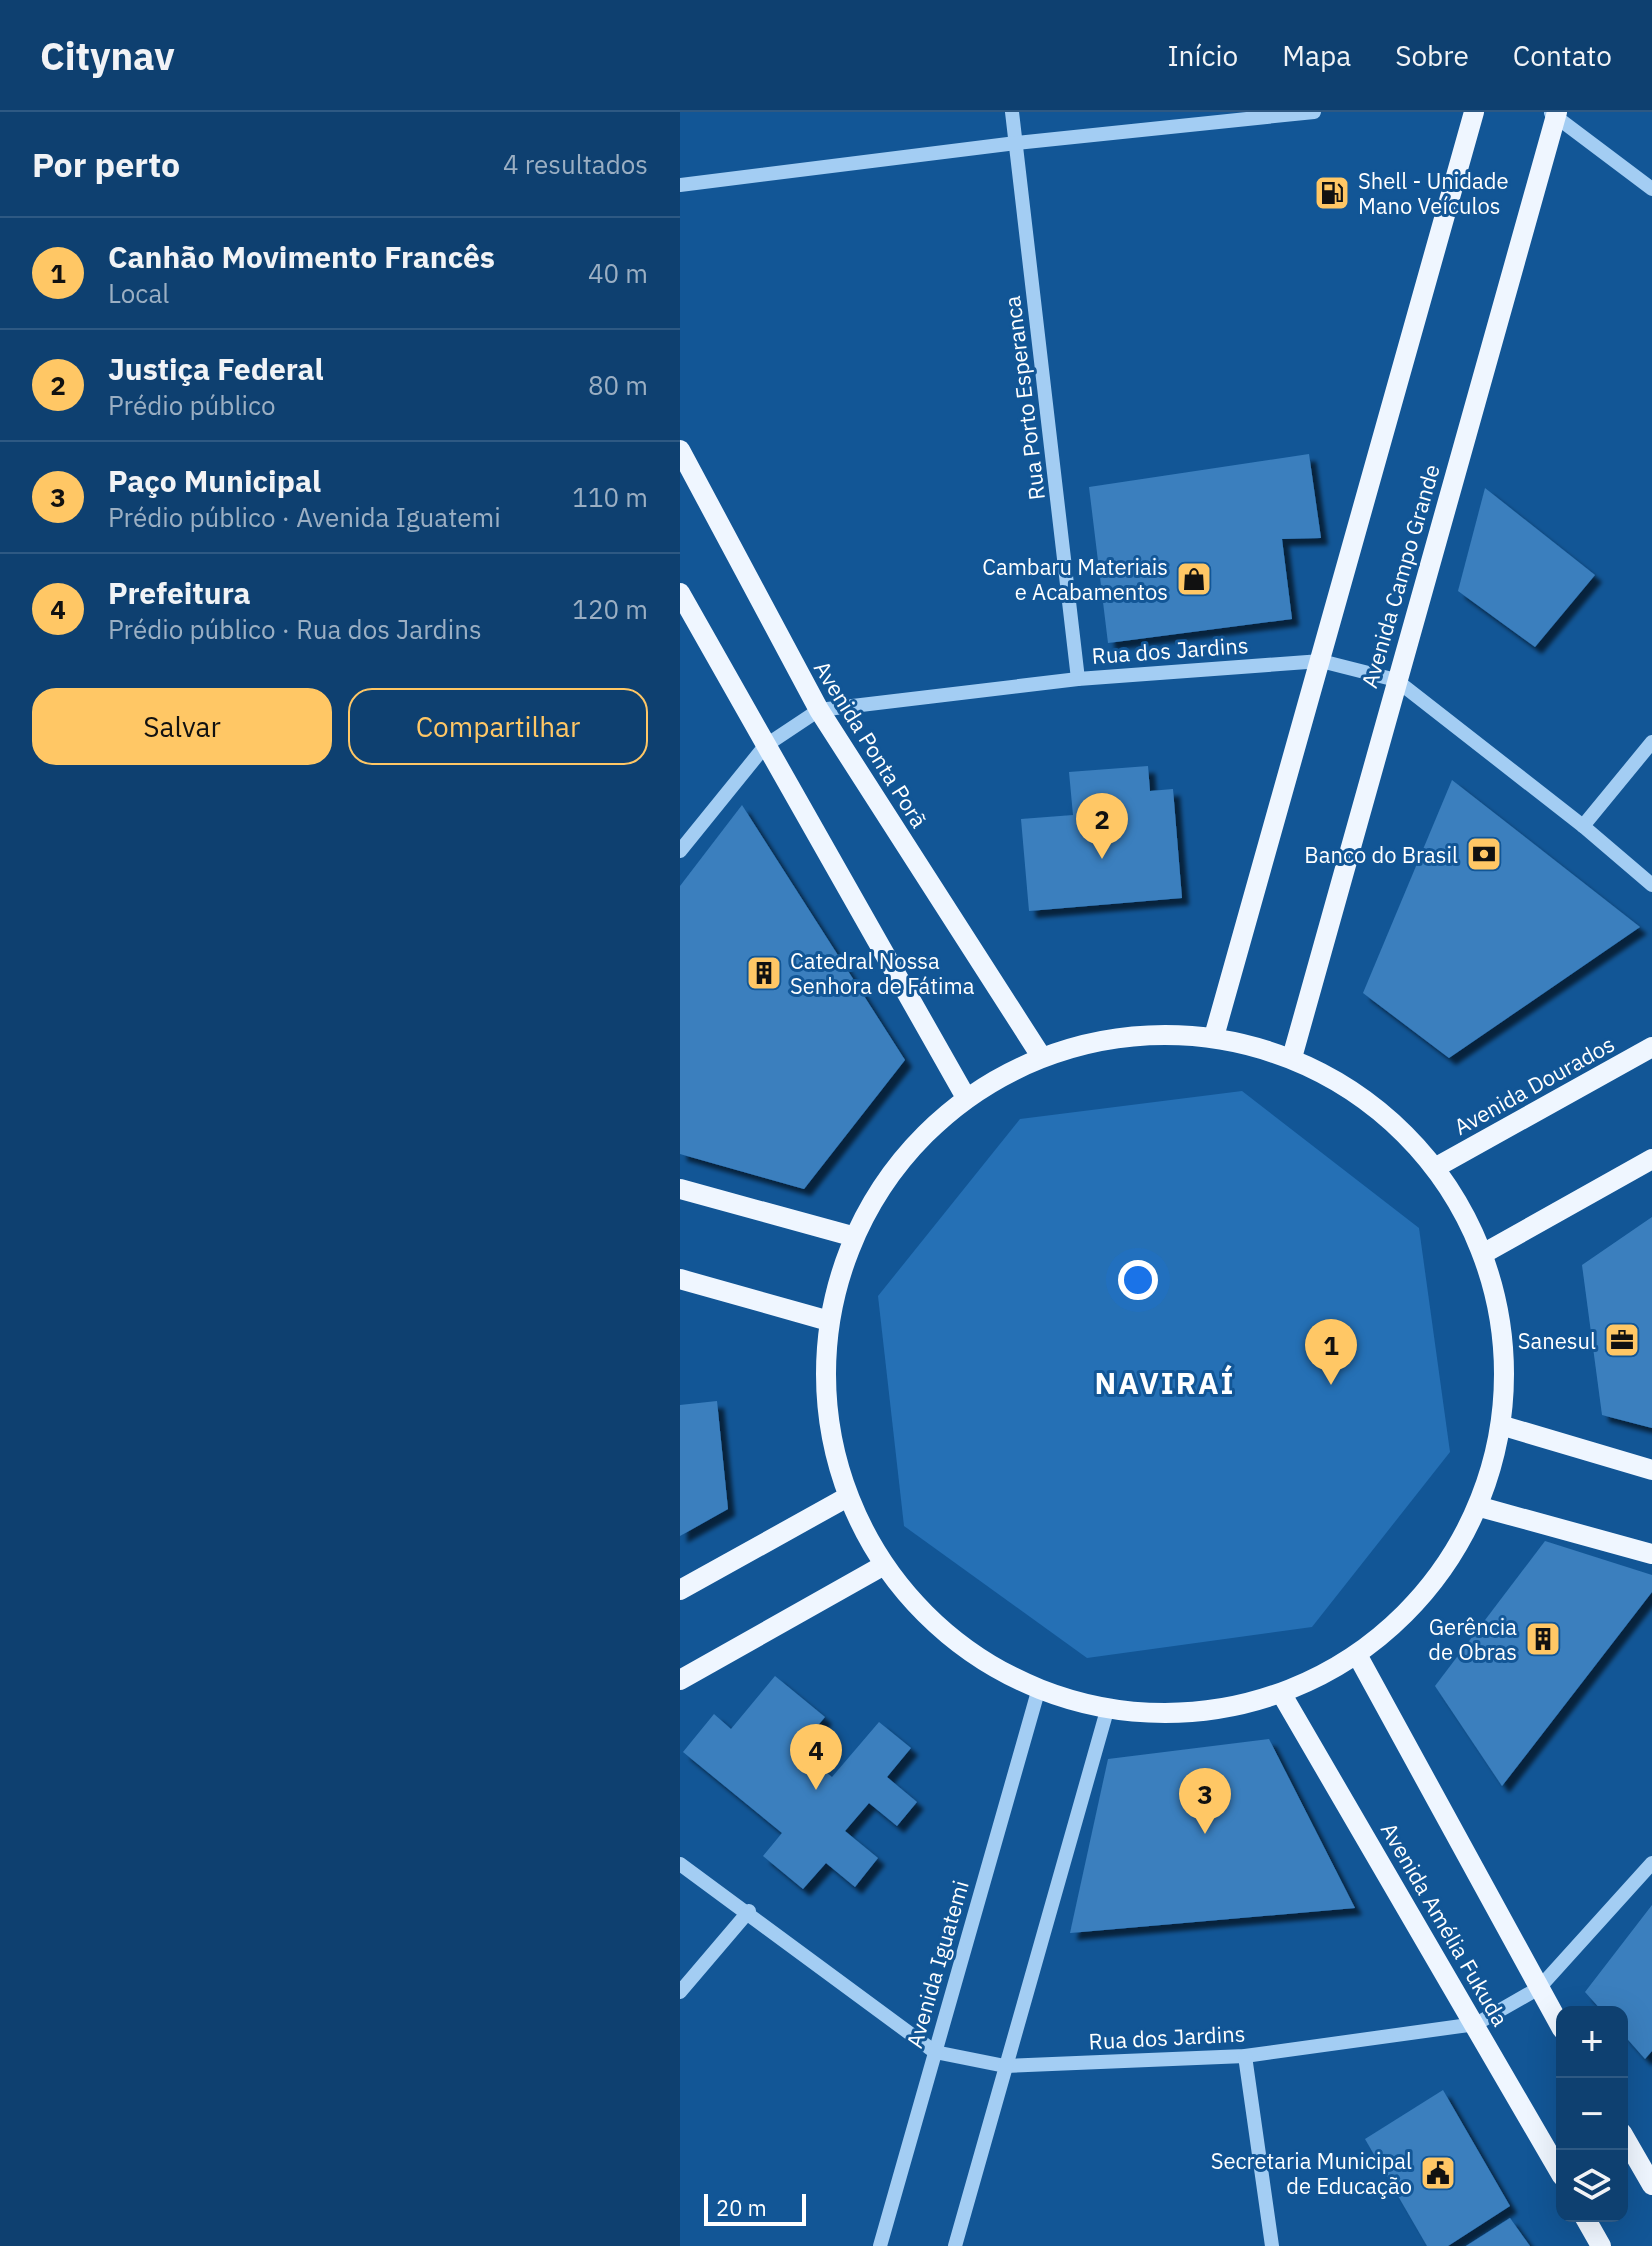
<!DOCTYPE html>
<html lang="pt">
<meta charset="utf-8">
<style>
:root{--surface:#0e4070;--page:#1c4b78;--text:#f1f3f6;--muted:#9bafc3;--line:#2e5983;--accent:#ffc765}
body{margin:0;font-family:"IBM Plex Sans",sans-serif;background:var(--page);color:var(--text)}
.controls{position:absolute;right:24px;bottom:24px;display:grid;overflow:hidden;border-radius:16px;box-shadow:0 8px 32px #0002}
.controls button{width:72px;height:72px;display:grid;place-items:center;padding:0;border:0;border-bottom:2px solid var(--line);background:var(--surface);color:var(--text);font:40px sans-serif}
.scale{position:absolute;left:24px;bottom:20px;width:102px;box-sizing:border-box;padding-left:8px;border:4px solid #fff;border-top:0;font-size:22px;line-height:28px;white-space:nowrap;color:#fff;-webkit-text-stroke:6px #125696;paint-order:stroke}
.you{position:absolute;left:458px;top:1168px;width:28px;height:28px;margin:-20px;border:6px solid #fff;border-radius:50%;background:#1a73e8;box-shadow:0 0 0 12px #1a73e833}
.badge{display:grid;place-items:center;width:52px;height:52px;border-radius:50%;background:var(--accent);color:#111;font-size:26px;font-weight:700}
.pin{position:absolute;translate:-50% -66px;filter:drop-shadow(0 2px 4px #0008)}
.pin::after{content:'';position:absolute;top:42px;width:28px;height:24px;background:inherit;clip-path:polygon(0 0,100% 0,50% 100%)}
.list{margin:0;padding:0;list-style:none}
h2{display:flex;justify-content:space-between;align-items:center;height:104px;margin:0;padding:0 32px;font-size:34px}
h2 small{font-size:26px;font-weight:400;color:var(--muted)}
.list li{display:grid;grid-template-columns:52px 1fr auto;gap:24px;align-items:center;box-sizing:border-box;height:112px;padding:0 32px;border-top:2px solid var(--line)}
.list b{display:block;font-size:30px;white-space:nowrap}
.list p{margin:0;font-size:26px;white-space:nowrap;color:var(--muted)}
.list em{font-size:26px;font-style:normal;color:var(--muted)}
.actions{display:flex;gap:16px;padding:24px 32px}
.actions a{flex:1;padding:18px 0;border:2px solid var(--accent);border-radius:24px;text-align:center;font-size:28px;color:var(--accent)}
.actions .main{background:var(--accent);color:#111}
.icon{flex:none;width:44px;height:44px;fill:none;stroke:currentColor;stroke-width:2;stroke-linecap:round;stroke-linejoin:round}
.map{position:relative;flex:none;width:972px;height:2134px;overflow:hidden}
header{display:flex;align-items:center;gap:48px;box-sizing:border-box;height:112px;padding:0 40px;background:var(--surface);border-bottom:2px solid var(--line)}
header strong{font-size:38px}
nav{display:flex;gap:44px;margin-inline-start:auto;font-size:28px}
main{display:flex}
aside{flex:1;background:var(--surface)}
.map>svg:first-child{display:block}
.green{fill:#2570b5}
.building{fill:#3b7fbe;filter:url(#shadow)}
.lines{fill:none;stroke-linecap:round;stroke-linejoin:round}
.minor{stroke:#a3cdf3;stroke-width:14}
.major{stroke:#eff6ff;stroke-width:20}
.labels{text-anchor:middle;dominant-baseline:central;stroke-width:6;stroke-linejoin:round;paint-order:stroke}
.poi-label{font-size:22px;fill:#fff;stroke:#125696;text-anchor:end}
.street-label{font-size:22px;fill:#fff;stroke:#125696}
.district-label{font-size:30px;font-weight:bold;letter-spacing:2px;fill:#fff;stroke:#125696}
</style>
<header>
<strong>Citynav</strong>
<nav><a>Início</a><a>Mapa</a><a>Sobre</a><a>Contato</a></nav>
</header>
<main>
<aside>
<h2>Por perto<small>4 resultados</small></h2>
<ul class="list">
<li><span class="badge">1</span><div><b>Canhão Movimento Francês</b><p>Local</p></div><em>40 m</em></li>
<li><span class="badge">2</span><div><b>Justiça Federal</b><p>Prédio público</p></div><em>80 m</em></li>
<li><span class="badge">3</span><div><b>Paço Municipal</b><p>Prédio público · Avenida Iguatemi</p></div><em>110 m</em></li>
<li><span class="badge">4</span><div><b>Prefeitura</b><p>Prédio público · Rua dos Jardins</p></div><em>120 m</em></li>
</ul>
<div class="actions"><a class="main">Salvar</a><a>Compartilhar</a></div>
</aside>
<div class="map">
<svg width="972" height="2134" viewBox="0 0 972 2134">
<defs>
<filter id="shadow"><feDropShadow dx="7" dy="7" stdDeviation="2" flood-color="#0009"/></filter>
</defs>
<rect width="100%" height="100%" fill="#125696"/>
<path class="green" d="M 562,979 L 739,1116 L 770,1340 L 632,1515 L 407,1546 L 224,1414 L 198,1184 L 340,1007 Z"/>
<g class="building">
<path d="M 629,342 L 641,426 L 602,427 L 612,507 L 428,531 L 409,375 Z"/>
<path d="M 805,376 L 915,463 L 855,535 L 778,479 Z"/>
<path d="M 468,654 L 470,679 L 493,677 L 502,786 L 349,799 L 341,707 L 393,703 L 389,660 Z"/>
<path d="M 772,668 L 960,815 L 769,946 L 683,881 Z"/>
<path d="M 62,693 L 225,948 L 124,1077 L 0,1042 L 0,774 Z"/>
<path d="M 972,1105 L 972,1316 L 922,1303 L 902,1153 Z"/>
<path d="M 37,1289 L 48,1397 L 0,1424 L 0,1293 Z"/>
<path d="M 865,1429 L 972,1463 L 972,1480 L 822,1674 L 755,1574 Z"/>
<path d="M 95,1564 L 145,1605 L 118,1637 L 152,1665 L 199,1610 L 231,1636 L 207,1665 L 237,1690 L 217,1714 L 189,1691 L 165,1719 L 198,1746 L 175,1775 L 146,1751 L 123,1777 L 83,1744 L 102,1721 L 3,1640 L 34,1602 L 51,1617 Z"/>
<path d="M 589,1627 L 675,1796 L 390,1821 L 428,1647 Z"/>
<path d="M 972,1793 L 972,1939 L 965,1947 L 942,1921 L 942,1900 L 923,1900 L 905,1880 Z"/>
<path d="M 763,1978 L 830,2094 L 768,2134 L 747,2134 L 685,2027 Z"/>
<path d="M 830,2106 L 850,2134 L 786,2134 Z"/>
</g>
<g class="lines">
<g class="minor">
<path d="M 332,0 L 398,567"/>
<path d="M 871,1 L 972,77"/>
<path d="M 0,73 L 336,31 L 634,0"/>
<path d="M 903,714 L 972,630"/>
<path d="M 0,739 L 85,634 L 139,598 L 398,567 L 641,549 L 716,568 L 903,714 L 972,773"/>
<path d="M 0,1752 L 255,1940 L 325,1954 L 565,1944 L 796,1912 L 859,1876 L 972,1751"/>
<path d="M 0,1880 L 69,1799"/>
<path d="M 565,1944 L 592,2134"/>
<path d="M 200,2134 L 357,1583"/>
<path d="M 275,2134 L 426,1602"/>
</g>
<g class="major">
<path d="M 0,338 L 139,598 L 359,941"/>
<path d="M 0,481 L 284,982"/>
<path d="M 535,921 L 794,0"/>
<circle cx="485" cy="1262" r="339"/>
<path d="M 613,942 L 877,0"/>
<path d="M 760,1053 L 972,935"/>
<path d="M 0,1077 L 168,1123"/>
<path d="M 808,1139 L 972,1047"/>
<path d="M 0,1167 L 142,1207"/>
<path d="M 827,1315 L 972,1358"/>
<path d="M 804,1396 L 972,1442"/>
<path d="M 0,1478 L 162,1388"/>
<path d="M 680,1548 L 882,1917"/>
<path d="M 0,1568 L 197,1457"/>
<path d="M 604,1586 L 882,2064"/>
<path d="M 942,2021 L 972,2073"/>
<path d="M 904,2104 L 921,2134"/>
</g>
</g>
<defs>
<symbol id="fuel-square" viewBox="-11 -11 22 22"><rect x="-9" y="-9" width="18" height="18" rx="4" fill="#ffc765" stroke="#125696"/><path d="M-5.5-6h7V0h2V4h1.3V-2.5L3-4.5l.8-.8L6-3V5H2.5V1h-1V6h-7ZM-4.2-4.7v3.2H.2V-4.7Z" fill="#111"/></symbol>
<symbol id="shop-square" viewBox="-11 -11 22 22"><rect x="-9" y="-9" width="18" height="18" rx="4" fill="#ffc765" stroke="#125696"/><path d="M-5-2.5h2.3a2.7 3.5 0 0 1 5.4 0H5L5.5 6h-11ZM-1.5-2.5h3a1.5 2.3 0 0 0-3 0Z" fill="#111"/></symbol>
<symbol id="bank-square" viewBox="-11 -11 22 22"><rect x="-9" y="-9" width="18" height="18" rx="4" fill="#ffc765" stroke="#125696"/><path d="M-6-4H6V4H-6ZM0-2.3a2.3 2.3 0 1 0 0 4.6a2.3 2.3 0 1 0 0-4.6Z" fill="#111"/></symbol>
<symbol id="building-square" viewBox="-11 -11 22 22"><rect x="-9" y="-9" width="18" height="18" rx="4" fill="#ffc765" stroke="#125696"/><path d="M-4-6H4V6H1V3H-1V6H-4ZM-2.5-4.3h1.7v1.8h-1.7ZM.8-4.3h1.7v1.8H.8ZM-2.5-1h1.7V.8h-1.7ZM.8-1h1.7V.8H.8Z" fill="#111"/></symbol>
<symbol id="office-square" viewBox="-11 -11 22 22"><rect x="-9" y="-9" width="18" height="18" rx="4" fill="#ffc765" stroke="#125696"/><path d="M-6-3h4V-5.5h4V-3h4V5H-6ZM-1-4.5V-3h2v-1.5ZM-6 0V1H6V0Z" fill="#111"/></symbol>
<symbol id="civic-square" viewBox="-11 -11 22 22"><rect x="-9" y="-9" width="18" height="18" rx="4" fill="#ffc765" stroke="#125696"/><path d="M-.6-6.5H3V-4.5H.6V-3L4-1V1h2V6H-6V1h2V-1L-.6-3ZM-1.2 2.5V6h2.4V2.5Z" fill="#111"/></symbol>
</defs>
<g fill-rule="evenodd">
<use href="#fuel-square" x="632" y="61" width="40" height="40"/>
<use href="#shop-square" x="494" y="447" width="40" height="40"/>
<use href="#bank-square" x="784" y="722" width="40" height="40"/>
<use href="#building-square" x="64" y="841" width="40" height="40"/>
<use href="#office-square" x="922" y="1208" width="40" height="40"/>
<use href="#building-square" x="843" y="1507" width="40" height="40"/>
<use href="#civic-square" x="738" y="2041" width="40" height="40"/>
</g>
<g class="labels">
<g class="poi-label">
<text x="678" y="68" text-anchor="start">Shell - Unidade<tspan x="678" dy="25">Mano Veículos</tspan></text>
<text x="488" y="454">Cambaru Materiais<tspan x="488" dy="25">e Acabamentos</tspan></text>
<text x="778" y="742">Banco do Brasil</text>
<text x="110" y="848" text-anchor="start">Catedral Nossa<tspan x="110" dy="25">Senhora de Fátima</tspan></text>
<text x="916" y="1228">Sanesul</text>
<text x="837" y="1514">Gerência<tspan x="837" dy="25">de Obras</tspan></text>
<text x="732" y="2048">Secretaria Municipal<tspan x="732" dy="25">de Educação</tspan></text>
</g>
<g class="street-label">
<text transform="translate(344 286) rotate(-97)">Rua Porto Esperanca</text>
<text transform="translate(720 464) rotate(-74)">Avenida Campo Grande</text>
<text transform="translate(490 538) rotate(-4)">Rua dos Jardins</text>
<text transform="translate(191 632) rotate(58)">Avenida Ponta Porã</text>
<text transform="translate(854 973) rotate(-29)">Avenida Dourados</text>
<text transform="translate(765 1812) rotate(60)">Avenida Amélia Fukuda</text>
<text transform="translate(257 1852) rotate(-74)">Avenida Iguatemi</text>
<text transform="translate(487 1925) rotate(-3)">Rua dos Jardins</text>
</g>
<g class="district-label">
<text x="485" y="1270">NAVIRAÍ</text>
</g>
</g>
</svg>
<div class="controls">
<button>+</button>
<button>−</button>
<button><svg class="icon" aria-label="layers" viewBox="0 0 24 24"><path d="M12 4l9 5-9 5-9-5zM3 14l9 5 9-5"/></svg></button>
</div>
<div class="scale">20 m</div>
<div class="you"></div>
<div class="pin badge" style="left:651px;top:1273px">1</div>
<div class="pin badge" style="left:422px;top:747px">2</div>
<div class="pin badge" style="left:525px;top:1722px">3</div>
<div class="pin badge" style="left:136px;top:1678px">4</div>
</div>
</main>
